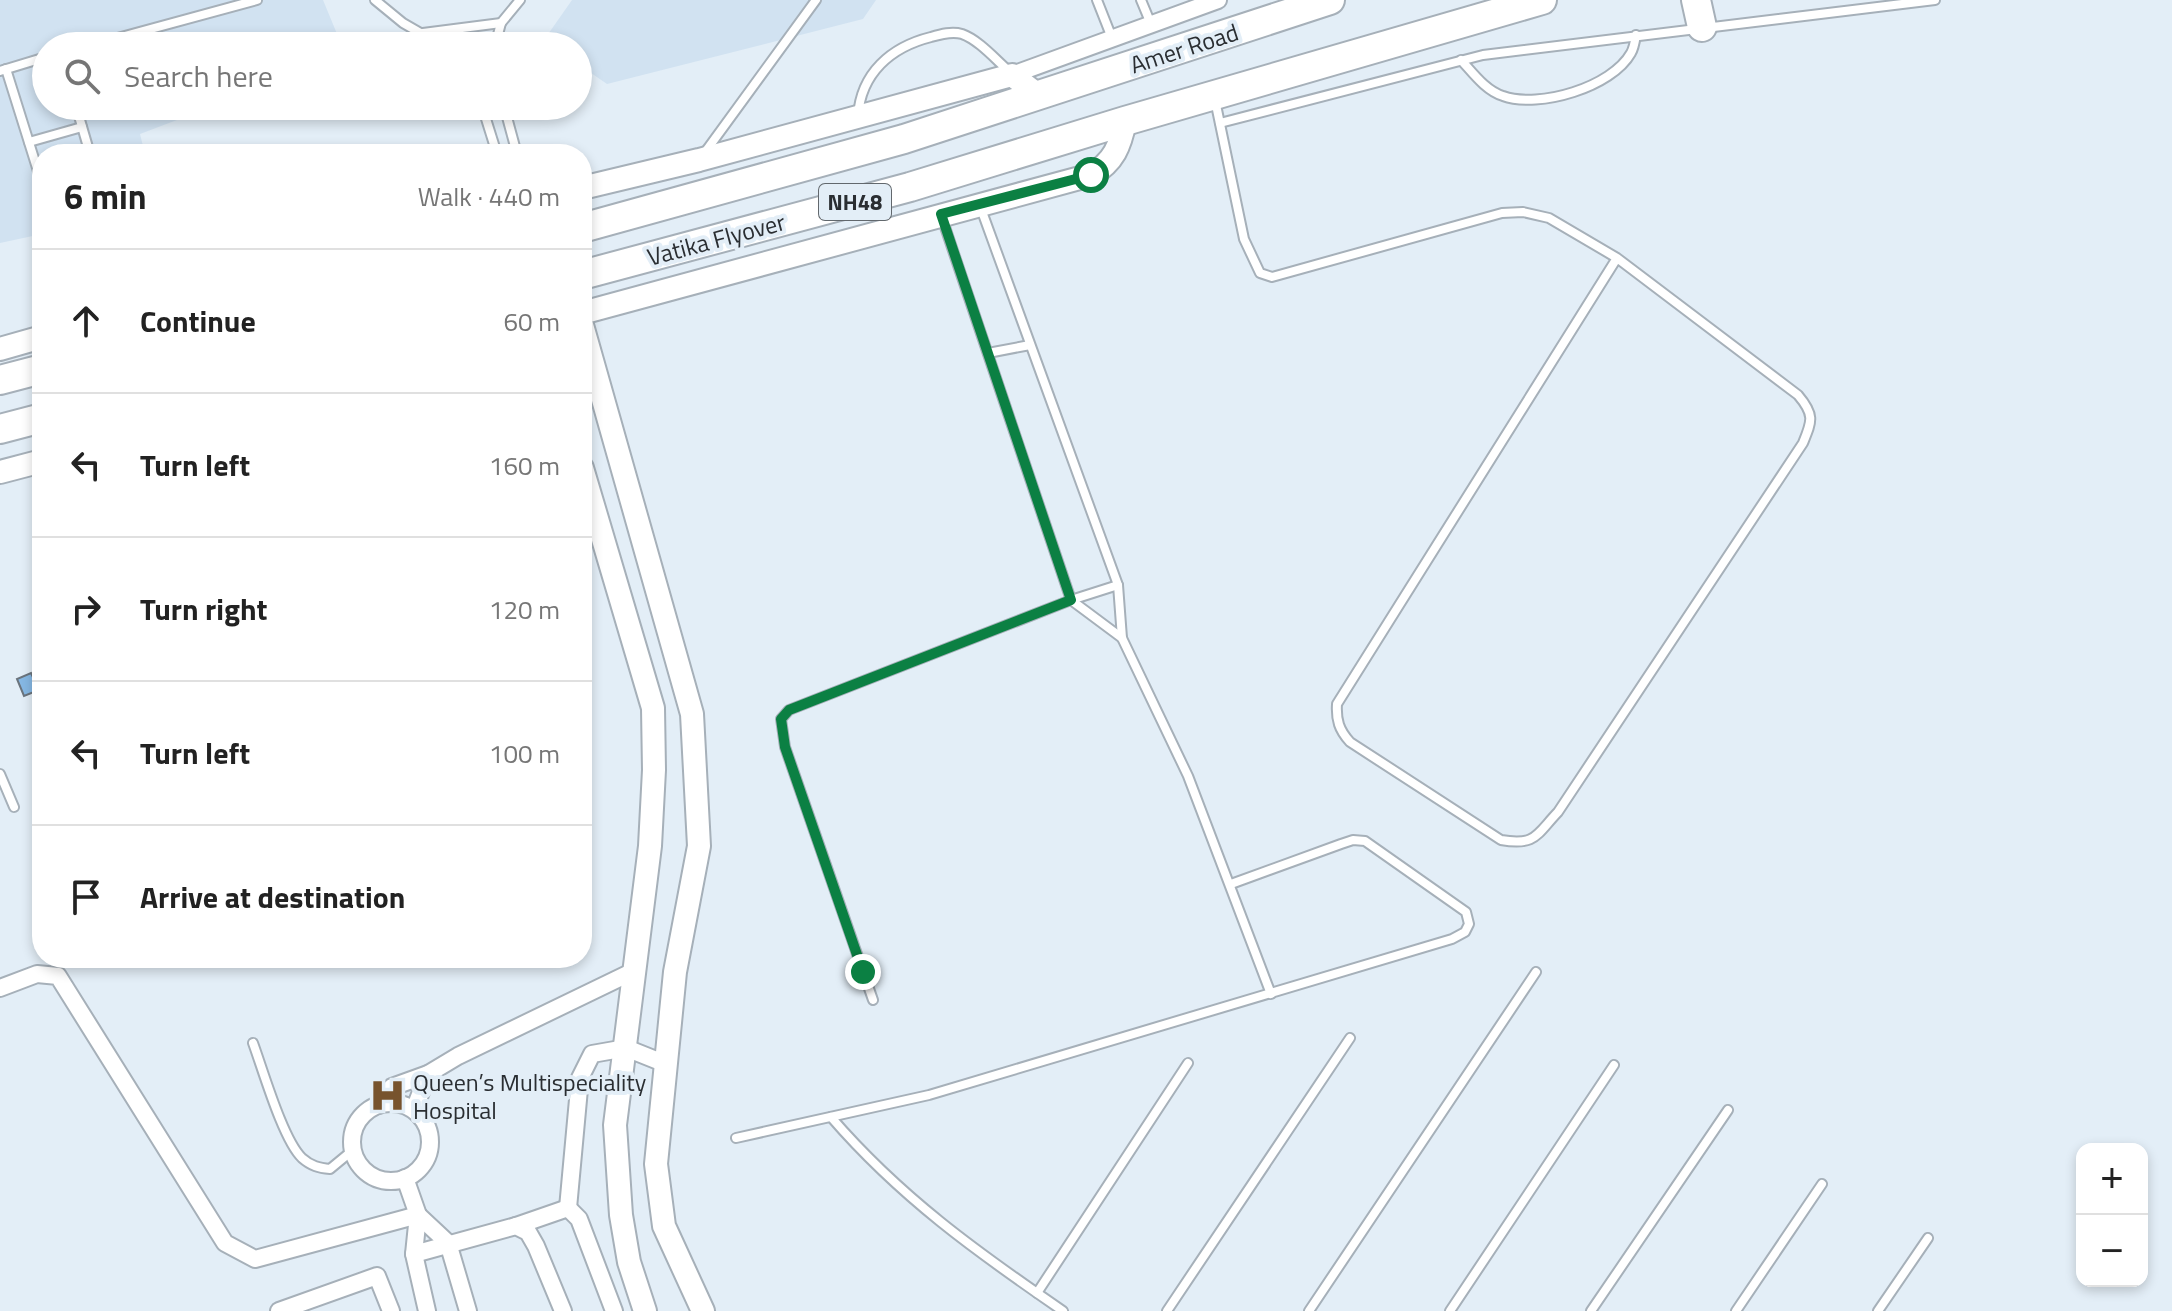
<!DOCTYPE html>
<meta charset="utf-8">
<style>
:root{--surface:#fff;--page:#f2f2f2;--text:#222;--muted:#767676;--line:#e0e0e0}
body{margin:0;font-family:"Titillium Web",sans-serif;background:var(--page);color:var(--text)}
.controls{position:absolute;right:24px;bottom:24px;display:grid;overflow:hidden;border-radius:16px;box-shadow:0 4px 12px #0003}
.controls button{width:72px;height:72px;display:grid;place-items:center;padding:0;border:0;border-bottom:2px solid var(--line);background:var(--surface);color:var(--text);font:40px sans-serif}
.stop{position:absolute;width:24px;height:24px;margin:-18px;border:6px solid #0b8043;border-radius:50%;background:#fff}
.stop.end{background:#0b8043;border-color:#fff;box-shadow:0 2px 8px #0008}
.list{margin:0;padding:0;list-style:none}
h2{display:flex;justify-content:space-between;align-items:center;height:104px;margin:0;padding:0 32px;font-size:34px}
h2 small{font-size:26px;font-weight:400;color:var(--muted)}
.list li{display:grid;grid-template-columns:52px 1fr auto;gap:24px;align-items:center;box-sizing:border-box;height:144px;padding:0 32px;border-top:2px solid var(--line)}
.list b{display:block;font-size:30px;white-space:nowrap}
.list em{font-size:26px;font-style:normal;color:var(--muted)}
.icon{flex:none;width:44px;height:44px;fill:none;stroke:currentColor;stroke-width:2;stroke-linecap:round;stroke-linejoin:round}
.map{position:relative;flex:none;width:2172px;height:1311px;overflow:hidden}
.search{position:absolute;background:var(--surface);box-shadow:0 4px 12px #0003;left:32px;top:32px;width:560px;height:88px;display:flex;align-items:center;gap:20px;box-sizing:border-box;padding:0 28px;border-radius:44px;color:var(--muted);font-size:30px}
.panel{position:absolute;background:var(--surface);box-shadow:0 4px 12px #0003;left:32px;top:144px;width:560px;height:824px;border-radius:32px}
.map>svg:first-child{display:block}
.built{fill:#d1e2f1}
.building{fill:#86b8e4;stroke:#6b747d;stroke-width:2}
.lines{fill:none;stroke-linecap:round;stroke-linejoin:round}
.lane-casing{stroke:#a6b0b9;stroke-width:12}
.street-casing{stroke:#a6b0b9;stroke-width:20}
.secondary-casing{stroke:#a6b0b9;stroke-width:26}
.highway-casing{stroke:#a6b0b9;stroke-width:32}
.lane{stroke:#fff;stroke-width:8}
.street{stroke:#fff;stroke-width:16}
.secondary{stroke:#fff;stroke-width:22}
.highway{stroke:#fff;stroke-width:28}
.route{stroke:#0b8043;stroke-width:10}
.labels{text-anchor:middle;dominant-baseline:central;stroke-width:8;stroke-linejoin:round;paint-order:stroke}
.shield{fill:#e3eef7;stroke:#62686d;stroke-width:2}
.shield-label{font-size:22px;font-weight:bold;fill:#2a2e32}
.street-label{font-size:24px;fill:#2a2e32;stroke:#e3eef7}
.poi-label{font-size:24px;fill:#2a2e32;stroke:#e3eef7;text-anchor:start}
</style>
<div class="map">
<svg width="2172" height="1311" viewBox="0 0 2172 1311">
<rect width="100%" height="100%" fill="#e3eef7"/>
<g class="built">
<path d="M 0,0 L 323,0 L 342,46 L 46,46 L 46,106 L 214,106 L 140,134 L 145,154 L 42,154 L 42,234 L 0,243 Z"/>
<path d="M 572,0 L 876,0 L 863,19 L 607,84 L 578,64 L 578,46 L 552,46 L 544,40 Z"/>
</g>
<path class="building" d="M 31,673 L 39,690 L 24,696 L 17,679 Z"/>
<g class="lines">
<defs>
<g id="lane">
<path d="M 375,0 L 403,23 L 443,46"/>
<path d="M 1097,0 L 1112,38"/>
<path d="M 1141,0 L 1151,24"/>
<path d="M 423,33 L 501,23"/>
<path d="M 88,46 L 257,0"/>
<path d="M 495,46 L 501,23 L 520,0"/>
<path d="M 1461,60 C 1473,73 1486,91 1503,96 C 1539,109 1612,87 1631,53 C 1634,48 1635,41 1636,35"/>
<path d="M 6,69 L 42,184"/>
<path d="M 0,71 L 46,57"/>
<path d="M 1215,100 L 1244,239 L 1260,273 L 1272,277 L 1502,213 L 1523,212 L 1549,218 L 1617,258 L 1798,395 C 1815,415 1812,421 1803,443 L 1558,812 C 1536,835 1536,846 1501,840 L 1350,742 C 1339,730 1336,720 1337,704 L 1617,258"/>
<path d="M 76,106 L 90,154"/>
<path d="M 482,106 L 497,154"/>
<path d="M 504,106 L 517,154"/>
<path d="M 858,116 C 861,73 891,47 931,37 C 941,34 952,31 962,34 C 979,40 996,60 1010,72"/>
<path d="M 1220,123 L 1483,55 L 1935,0"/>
<path d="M 29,142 L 82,127"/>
<path d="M 703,155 L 816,0"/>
<path d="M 980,206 L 1118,585 L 1122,638 L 1188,776 L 1271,994"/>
<path d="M 942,218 L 1071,600 L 1122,638"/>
<path d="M 988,353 L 1030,345"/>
<path d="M 0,774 L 14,807"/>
<path d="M 873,1000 L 785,747 L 781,719 L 789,710 L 1071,600 L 1118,585"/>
<path d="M 253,1043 C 263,1070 283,1140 302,1158 C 311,1166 319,1168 330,1169 L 353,1150"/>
<path d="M 831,1117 C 900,1197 977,1252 1063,1311"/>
<path d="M 736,1138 L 929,1095 L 1452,939 L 1465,932 L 1469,924 L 1466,912 L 1365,841 L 1353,840 L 1341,844 L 1231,884"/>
<path d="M 1037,1293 L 1188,1063"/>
<path d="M 1167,1311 L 1350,1038"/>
<path d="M 1309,1311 L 1536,972"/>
<path d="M 1450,1311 L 1614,1065"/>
<path d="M 1591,1311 L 1728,1110"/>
<path d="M 1736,1311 L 1822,1184"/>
<path d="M 1878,1311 L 1928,1238"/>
</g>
<g id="street">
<path d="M 1012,75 L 1218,0"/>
<path d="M 0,988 L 37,974 L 58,976 L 225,1243 L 255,1259 L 418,1215"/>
<circle cx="391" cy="1142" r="39"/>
<path d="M 378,1105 L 392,1087 L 428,1074 L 458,1056 L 636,970"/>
<path d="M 414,1110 L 428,1074"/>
<path d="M 405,1178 L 418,1215 L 414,1254 L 427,1311"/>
<path d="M 568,1208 L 580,1078 L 592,1054 L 626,1048 L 666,1064"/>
<path d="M 418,1215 L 448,1243 L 468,1311"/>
<path d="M 516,1226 L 568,1208 L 579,1219 L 614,1311"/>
<path d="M 414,1254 L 516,1226 L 528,1232 L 536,1246 L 563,1311"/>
<path d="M 279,1311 L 377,1276 L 391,1311"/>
</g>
<g id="secondary">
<path d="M 582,188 L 699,160 L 1012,75 L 1038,95"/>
<path d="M 582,313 L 1091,175 C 1114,162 1120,146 1125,121"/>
<path d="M 582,325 L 692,714 L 699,846 L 675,972 L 656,1164 L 664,1226 L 703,1311"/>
<path d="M 0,349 L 42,337"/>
<path d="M 582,468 L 653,708 L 654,770 L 650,846 L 615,1125 L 621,1215 L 629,1262 L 645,1311"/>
<path d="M 0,472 L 42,461"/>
</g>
<g id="highway">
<path d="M 1696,0 L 1702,27"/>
<path d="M 582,228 L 904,139 L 1330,0"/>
<path d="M 582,275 L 910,187 L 1125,121 L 1542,0"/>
<path d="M 0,380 L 42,369"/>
<path d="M 0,429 L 42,418"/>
</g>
</defs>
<use href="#lane" class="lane-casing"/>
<use href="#street" class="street-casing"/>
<use href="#secondary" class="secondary-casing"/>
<use href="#highway" class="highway-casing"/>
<use href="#lane" class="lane"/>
<use href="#street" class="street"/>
<use href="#secondary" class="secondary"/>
<use href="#highway" class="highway"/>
</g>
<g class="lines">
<path class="route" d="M 863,972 L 785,747 L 781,719 L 789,710 L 1071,600 L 941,214 L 1091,175"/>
</g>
<defs>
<symbol id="hospital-bare" viewBox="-9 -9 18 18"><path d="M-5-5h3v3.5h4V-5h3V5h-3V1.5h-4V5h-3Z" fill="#77532d" stroke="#e3eef7" stroke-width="2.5" paint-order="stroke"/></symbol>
</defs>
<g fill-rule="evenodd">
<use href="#hospital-bare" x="362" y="1070" width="51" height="51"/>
</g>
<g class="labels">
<rect class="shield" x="819" y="184" width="72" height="36" rx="6"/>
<g class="shield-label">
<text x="855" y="202">NH48</text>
</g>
<g class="street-label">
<text transform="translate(1184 48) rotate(-18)">Amer Road</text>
<text transform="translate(716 239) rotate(-15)">Vatika Flyover</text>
</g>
<g class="poi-label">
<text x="413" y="1082">Queen’s Multispeciality<tspan x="413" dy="28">Hospital</tspan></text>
</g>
</g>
</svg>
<div class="controls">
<button>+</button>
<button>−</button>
</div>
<div class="stop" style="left:1091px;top:175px"></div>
<div class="stop end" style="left:863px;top:972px"></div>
<div class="search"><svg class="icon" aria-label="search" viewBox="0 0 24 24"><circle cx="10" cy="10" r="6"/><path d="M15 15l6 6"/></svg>Search here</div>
<section class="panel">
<h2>6 min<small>Walk · 440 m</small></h2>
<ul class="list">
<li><svg class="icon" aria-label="ahead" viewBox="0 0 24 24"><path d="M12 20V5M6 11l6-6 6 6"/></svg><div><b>Continue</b></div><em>60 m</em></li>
<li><svg class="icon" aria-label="left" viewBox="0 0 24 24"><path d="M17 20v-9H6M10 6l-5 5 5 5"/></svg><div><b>Turn left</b></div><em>160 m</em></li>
<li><svg class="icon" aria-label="right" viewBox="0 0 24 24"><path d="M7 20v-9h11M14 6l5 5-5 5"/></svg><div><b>Turn right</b></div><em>120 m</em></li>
<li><svg class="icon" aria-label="left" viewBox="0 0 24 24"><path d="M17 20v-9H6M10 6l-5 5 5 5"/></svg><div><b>Turn left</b></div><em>100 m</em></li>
<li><svg class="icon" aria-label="arrive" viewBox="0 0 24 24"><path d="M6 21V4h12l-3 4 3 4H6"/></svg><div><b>Arrive at destination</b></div></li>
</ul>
</section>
</div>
